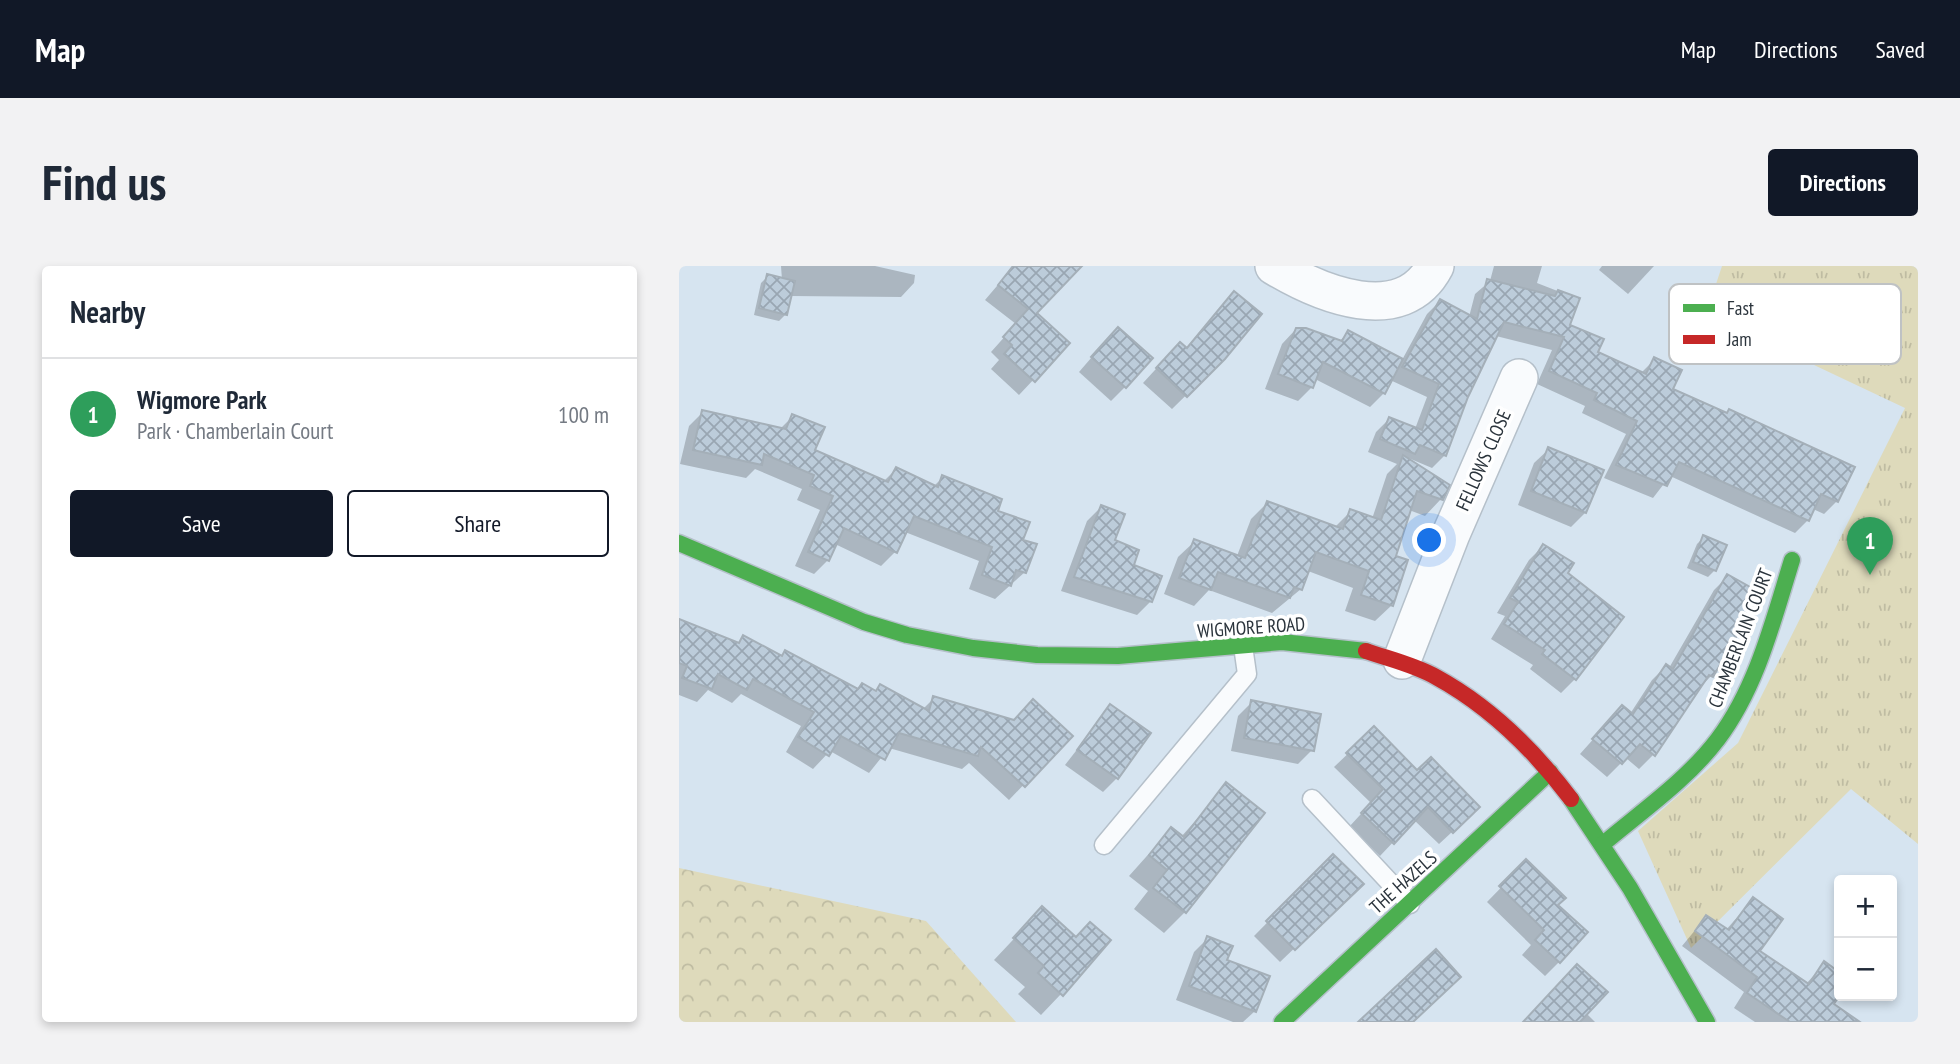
<!DOCTYPE html>
<meta charset="utf-8">
<style>
:root{--surface:#fff;--page:#f2f2f3;--text:#1f2937;--muted:#747a83;--line:#e0e1e3;--accent:#111827}
body{margin:0;font-family:"PT Sans Narrow",sans-serif;background:var(--page);color:var(--text)}
.controls{position:absolute;right:21px;bottom:21px;display:grid;overflow:hidden;border-radius:7px;box-shadow:0 4px 10px #0003}
.controls button{width:63px;height:63px;display:grid;place-items:center;padding:0;border:0;border-bottom:2px solid var(--line);background:var(--surface);color:var(--text);font:35px sans-serif}
.you{position:absolute;left:751px;top:275px;width:24px;height:24px;margin:-18px;border:5px solid #fff;border-radius:50%;background:#1a73e8;box-shadow:0 0 0 10px #1a73e833}
.badge{display:grid;place-items:center;width:46px;height:46px;border-radius:50%;background:var(--accent);color:#fff;font-size:23px;font-weight:700}
.pin{position:absolute;translate:-50% -58px;filter:drop-shadow(0 2px 4px #0008)}
.pin::after{content:'';position:absolute;top:37px;width:24px;height:21px;background:inherit;clip-path:polygon(0 0,100% 0,50% 100%)}
.list{margin:0;padding:0;list-style:none}
h2{display:flex;justify-content:space-between;align-items:center;height:91px;margin:0;padding:0 28px;font-size:30px}
h2 small{font-size:23px;font-weight:400;color:var(--muted)}
.list li{display:grid;grid-template-columns:46px 1fr auto;gap:21px;align-items:center;box-sizing:border-box;height:112px;padding:0 28px;border-top:2px solid var(--line)}
.list b{display:block;font-size:26px;white-space:nowrap}
.list p{margin:0;font-size:23px;white-space:nowrap;color:var(--muted)}
.list em{font-size:23px;font-style:normal;color:var(--muted)}
.actions{display:flex;gap:14px;padding:21px 28px}
.actions a{flex:1;padding:16px 0;border:2px solid var(--accent);border-radius:7px;text-align:center;font-size:24px;color:var(--accent)}
.actions .main{background:var(--accent);color:#fff}
.map{position:relative;flex:none;width:1239px;height:756px;overflow:hidden;border-radius:7px}
header{display:flex;align-items:center;gap:42px;box-sizing:border-box;height:98px;padding:0 35px;background:var(--accent);color:#fff}
header strong{font-size:33px}
nav{display:flex;gap:38px;margin-inline-start:auto;font-size:24px}
.intro{display:flex;align-items:center;justify-content:space-between;box-sizing:border-box;height:168px;padding:0 42px}
h1{margin:0;font-size:49px}
.button{padding:18px 32px;border-radius:7px;background:var(--accent);color:#fff;font-size:24px;font-weight:700}
main{display:flex;gap:42px;padding:0 42px}
aside{flex:1;background:var(--surface);border-radius:7px;box-shadow:0 4px 10px #0003}
.map>svg:first-child{display:block}
.forest{fill:url(#forest-crowns)}
.park{fill:url(#park-tufts)}
.shadow{fill:#0003}
.building{fill:url(#building-cross-hatch);stroke:#a4afb8;stroke-width:2}
.lines{fill:none;stroke-linecap:round;stroke-linejoin:round}
.lane-casing{stroke:#b5c0ca;stroke-width:21}
.street-casing{stroke:#b5c0ca;stroke-width:40}
.fast-casing{stroke:#b5c0ca;stroke-width:19}
.jam-casing{stroke:#b5c0ca;stroke-width:19}
.lane{stroke:#f9fbfd;stroke-width:18}
.street{stroke:#f9fbfd;stroke-width:37}
.fast{stroke:#4caf50;stroke-width:16}
.jam{stroke:#c62828;stroke-width:16}
.labels{text-anchor:middle;dominant-baseline:central;stroke-width:7;stroke-linejoin:round;paint-order:stroke}
.street-label{font-size:19px;fill:#2b343c;stroke:#fff}
.key{fill:#fff;stroke:#bfc2c4;stroke-width:2}
.key-label{font-size:19px;fill:#2b343c}
</style>
<header>
<strong>Map</strong>
<nav><a>Map</a><a>Directions</a><a>Saved</a></nav>
</header>
<div class="intro"><h1>Find us</h1><a class="button">Directions</a></div>
<main>
<aside>
<h2>Nearby<small></small></h2>
<ul class="list">
<li><span class="badge" style="background:#2e9e5b">1</span><div><b>Wigmore Park</b><p>Park · Chamberlain Court</p></div><em>100 m</em></li>
</ul>
<div class="actions"><a class="main">Save</a><a>Share</a></div>
</aside>
<div class="map">
<svg width="1239" height="756" viewBox="0 0 1239 756">
<defs>
<pattern id="forest-crowns" width="20" height="18" patternUnits="userSpaceOnUse" patternTransform="scale(1.75)"><rect width="20" height="18" fill="#dedabb"/><path d="M2 6a3 3 0 1 1 6 0M12 15a3 3 0 1 1 6 0" fill="none" stroke="#bfbca2"/></pattern>
<pattern id="park-tufts" width="24" height="20" patternUnits="userSpaceOnUse" patternTransform="scale(1.75)"><rect width="24" height="20" fill="#dedabb"/><path d="M3 7l-1-3M5 7V3M7 7l1-3M15 17l-1-3M17 17v-4M19 17l1-3" fill="none" stroke="#bfbca2"/></pattern>
<pattern id="building-cross-hatch" width="8" height="8" patternUnits="userSpaceOnUse" patternTransform="scale(1.75)"><rect width="8" height="8" fill="#bcccda"/><path d="M0 0l8 8M0 8l8-8" fill="none" stroke="#99a6b2"/></pattern>
</defs>
<rect width="100%" height="100%" fill="#d6e4f0"/>
<path class="forest" d="M 0,602 L 247,655 L 337,756 L 0,756 Z"/>
<path class="park" d="M 1043,0 L 1239,0 L 1239,578 L 1172,523 L 1012,682 L 959,565 L 1059,477 L 1226,142 L 1027,48 Z"/>
<g class="shadow">
<path d="M 102,0 L 196,0 L 236,9 L 235,17 L 222,31 L 111,30 L 107,48 L 100,55 L 75,49 L 82,17 L 89,10 L 103,14 Z"/>
<path d="M 335,0 L 401,0 L 356,47 L 389,77 L 340,129 L 312,103 L 320,94 L 312,86 L 337,58 L 306,34 Z"/>
<path d="M 815,0 L 863,0 L 858,17 L 899,33 L 888,60 L 917,87 L 963,106 L 976,93 L 992,124 L 1158,235 L 1145,248 L 1134,243 L 1129,254 L 1116,267 L 991,210 L 974,232 L 925,212 L 947,168 L 903,147 L 906,140 L 858,118 L 873,84 L 817,70 L 787,130 L 766,189 L 753,202 L 727,191 L 762,233 L 746,250 L 730,244 L 714,291 L 713,339 L 696,355 L 666,345 L 674,322 L 629,305 L 622,323 L 593,347 L 530,324 L 515,340 L 485,328 L 499,291 L 516,275 L 558,290 L 572,253 L 588,237 L 656,261 L 672,245 L 693,253 L 708,208 L 718,198 L 689,186 L 697,166 L 710,153 L 736,163 L 748,131 L 711,114 L 705,127 L 691,141 L 636,113 L 633,121 L 619,135 L 586,123 L 603,78 L 617,63 L 660,76 L 669,66 L 723,94 L 748,48 L 761,35 L 790,51 L 796,28 L 811,15 Z"/>
<path d="M 923,0 L 975,0 L 949,28 L 920,4 Z"/>
<path d="M 555,27 L 545,92 L 493,143 L 464,117 L 487,92 L 506,83 Z"/>
<path d="M 425,77 L 446,121 L 432,135 L 400,106 Z"/>
<path d="M 24,146 L 101,163 L 114,150 L 134,185 L 204,216 L 217,203 L 254,221 L 264,211 L 316,246 L 342,275 L 346,306 L 316,333 L 290,323 L 300,295 L 226,266 L 216,286 L 202,300 L 156,278 L 149,294 L 135,308 L 116,300 L 141,244 L 118,234 L 123,223 L 76,203 L 67,212 L 1,198 L 10,160 Z"/>
<path d="M 870,183 L 922,205 L 906,247 L 892,261 L 839,239 L 855,197 Z"/>
<path d="M 422,241 L 434,275 L 472,335 L 458,349 L 382,325 L 408,255 Z"/>
<path d="M 1025,271 L 1036,304 L 1029,311 L 1008,302 L 1018,278 Z"/>
<path d="M 864,280 L 886,308 L 896,413 L 882,427 L 851,403 L 854,399 L 812,373 L 826,350 L 818,347 L 850,294 Z"/>
<path d="M 1049,310 L 1075,336 L 1032,410 L 1017,426 L 974,489 L 960,503 L 947,492 L 928,511 L 901,488 L 943,441 L 951,448 L 973,414 L 987,400 L 990,402 L 1035,324 Z"/>
<path d="M 0,355 L 58,378 L 64,371 L 101,391 L 106,386 L 178,425 L 195,426 L 201,420 L 244,443 L 255,432 L 391,470 L 330,534 L 290,497 L 283,503 L 210,482 L 190,507 L 151,485 L 134,503 L 107,486 L 122,460 L 62,428 L 53,437 L 29,424 L 18,436 L 0,429 Z"/>
<path d="M 573,436 L 633,484 L 619,498 L 552,485 L 559,450 Z"/>
<path d="M 432,440 L 438,512 L 424,526 L 386,499 Z"/>
<path d="M 695,463 L 786,554 L 760,578 L 735,554 L 701,590 L 670,561 L 692,537 L 655,501 Z"/>
<path d="M 548,519 L 584,547 L 506,646 L 485,667 L 455,643 L 469,625 L 450,610 L 492,563 L 502,571 Z"/>
<path d="M 654,590 L 669,631 L 601,696 L 575,670 Z"/>
<path d="M 847,596 L 877,639 L 880,696 L 866,710 L 843,689 L 852,679 L 808,636 Z"/>
<path d="M 1074,633 L 1079,685 L 1127,718 L 1145,698 L 1160,708 L 1160,727 L 1152,739 L 1178,756 L 1076,756 L 1055,742 L 1065,726 L 1003,680 L 1027,651 L 1047,664 Z"/>
<path d="M 363,643 L 382,728 L 362,749 L 339,728 L 346,721 L 315,694 Z"/>
<path d="M 529,672 L 576,745 L 564,756 L 554,756 L 497,734 L 515,686 Z"/>
<path d="M 907,747 L 916,756 L 845,756 Z"/>
</g>
<g class="building">
<path d="M 334,0 L 403,0 L 358,47 L 391,77 L 356,116 L 325,88 L 333,79 L 324,71 L 349,43 L 319,19 Z"/>
<path d="M 88,8 L 116,15 L 108,49 L 80,42 Z"/>
<path d="M 808,13 L 876,30 L 879,24 L 901,32 L 891,59 L 925,73 L 919,86 L 967,108 L 975,91 L 1003,104 L 994,123 L 1048,147 L 1050,143 L 1176,201 L 1159,236 L 1142,228 L 1130,255 L 1000,196 L 988,220 L 937,199 L 958,155 L 915,134 L 918,127 L 870,105 L 885,71 L 825,56 L 789,131 L 767,190 L 741,179 L 736,188 L 701,173 L 710,151 L 743,164 L 760,118 L 723,101 L 761,33 L 798,53 Z"/>
<path d="M 555,25 L 583,48 L 546,93 L 508,131 L 477,102 L 501,76 L 508,82 Z"/>
<path d="M 439,61 L 474,92 L 447,122 L 412,91 Z"/>
<path d="M 617,62 L 627,62 L 663,75 L 669,64 L 724,93 L 706,128 L 644,96 L 634,122 L 599,108 Z"/>
<path d="M 23,144 L 107,163 L 113,148 L 146,161 L 136,184 L 209,216 L 217,201 L 259,221 L 263,209 L 323,233 L 319,245 L 351,256 L 344,274 L 358,278 L 347,307 L 337,304 L 332,320 L 303,309 L 313,281 L 235,250 L 218,287 L 165,262 L 150,295 L 129,286 L 154,230 L 131,220 L 135,209 L 85,188 L 83,199 L 14,184 Z"/>
<path d="M 869,181 L 925,204 L 907,247 L 852,225 Z"/>
<path d="M 724,189 L 771,219 L 764,234 L 738,225 L 717,290 L 729,294 L 714,340 L 682,329 L 690,305 L 637,286 L 623,324 L 615,321 L 611,332 L 539,306 L 532,324 L 500,312 L 515,273 L 566,292 L 588,235 L 664,263 L 671,243 L 702,254 Z"/>
<path d="M 422,239 L 446,248 L 436,274 L 460,284 L 455,299 L 483,310 L 473,336 L 395,311 Z"/>
<path d="M 1024,269 L 1048,279 L 1037,305 L 1014,296 Z"/>
<path d="M 864,278 L 895,297 L 889,307 L 945,351 L 897,414 L 863,388 L 866,384 L 825,358 L 839,336 L 831,332 Z"/>
<path d="M 1048,308 L 1080,326 L 1077,337 L 1034,411 L 1030,409 L 976,490 L 961,478 L 943,498 L 913,473 L 943,439 L 954,448 L 987,398 L 994,403 Z"/>
<path d="M 0,353 L 60,377 L 64,369 L 103,390 L 106,384 L 179,423 L 183,417 L 197,425 L 201,418 L 250,445 L 254,430 L 335,454 L 354,433 L 394,470 L 346,521 L 302,481 L 299,490 L 220,467 L 206,494 L 162,470 L 150,490 L 119,471 L 135,446 L 74,413 L 68,424 L 39,408 L 33,423 L 3,412 L 8,400 L 0,397 Z"/>
<path d="M 572,434 L 642,448 L 635,485 L 565,472 Z"/>
<path d="M 431,438 L 472,467 L 439,513 L 398,484 Z"/>
<path d="M 695,460 L 738,504 L 752,491 L 801,541 L 774,567 L 749,541 L 715,578 L 682,547 L 704,523 L 667,487 Z"/>
<path d="M 547,516 L 586,547 L 507,647 L 474,622 L 488,604 L 470,589 L 492,561 L 505,571 Z"/>
<path d="M 654,588 L 685,618 L 616,684 L 587,655 Z"/>
<path d="M 847,593 L 887,632 L 879,639 L 909,666 L 881,697 L 856,674 L 865,664 L 820,620 Z"/>
<path d="M 1074,631 L 1104,653 L 1081,685 L 1130,718 L 1145,695 L 1160,706 L 1160,730 L 1155,738 L 1181,756 L 1111,756 L 1068,727 L 1078,711 L 1016,665 L 1027,649 L 1050,664 Z"/>
<path d="M 363,640 L 397,671 L 411,656 L 432,674 L 384,730 L 359,707 L 365,700 L 334,672 Z"/>
<path d="M 528,670 L 554,680 L 548,694 L 591,710 L 577,746 L 510,720 Z"/>
<path d="M 757,683 L 782,711 L 734,756 L 679,756 Z"/>
<path d="M 898,698 L 929,726 L 901,756 L 844,756 Z"/>
</g>
<g class="lines">
<defs>
<g id="lane">
<path d="M 633,533 L 731,638"/>
<path d="M 425,579 L 568,408 L 564,380"/>
</g>
<g id="street">
<path d="M 595,0 C 640,27 723,63 756,0"/>
<path d="M 723,394 L 772,268 L 840,112"/>
</g>
<g id="fast">
<path d="M 0,277 L 185,356 L 228,369 L 294,382 L 358,389 L 439,390 L 603,376 L 687,385"/>
<path d="M 892,533 L 951,622 L 1028,756"/>
<path d="M 924,578 C 963,545 1008,514 1039,473 C 1078,421 1094,355 1113,294"/>
<path d="M 603,756 L 871,506"/>
</g>
<path id="jam" d="M 687,385 C 710,393 736,399 757,411 C 812,441 855,484 892,533"/>
</defs>
<use href="#lane" class="lane-casing"/>
<use href="#street" class="street-casing"/>
<use href="#fast" class="fast-casing"/>
<use href="#jam" class="jam-casing"/>
<use href="#lane" class="lane"/>
<use href="#street" class="street"/>
<use href="#fast" class="fast"/>
<use href="#jam" class="jam"/>
</g>
<g class="labels">
<g class="street-label">
<text transform="translate(804 194) rotate(-66)">FELLOWS CLOSE</text>
<text transform="translate(572 361) rotate(-4)">WIGMORE ROAD</text>
<text transform="translate(1061 372) rotate(-69)">CHAMBERLAIN COURT</text>
<text transform="translate(724 616) rotate(-42)">THE HAZELS</text>
</g>
</g>
<rect x="990" y="18" width="232" height="80" rx="10" class="key"/>
<rect x="1004" y="38" width="32" height="8" fill="#4caf50"/>
<rect x="1004" y="69" width="32" height="9" fill="#c62828"/>
<g class="key-label">
<text x="1048" y="49">Fast</text>
<text x="1048" y="80">Jam</text>
</g>
</svg>
<div class="controls">
<button>+</button>
<button>−</button>
</div>
<div class="you"></div>
<div class="pin badge" style="left:1191px;top:309px;background:#2e9e5b">1</div>
</div>
</main>
